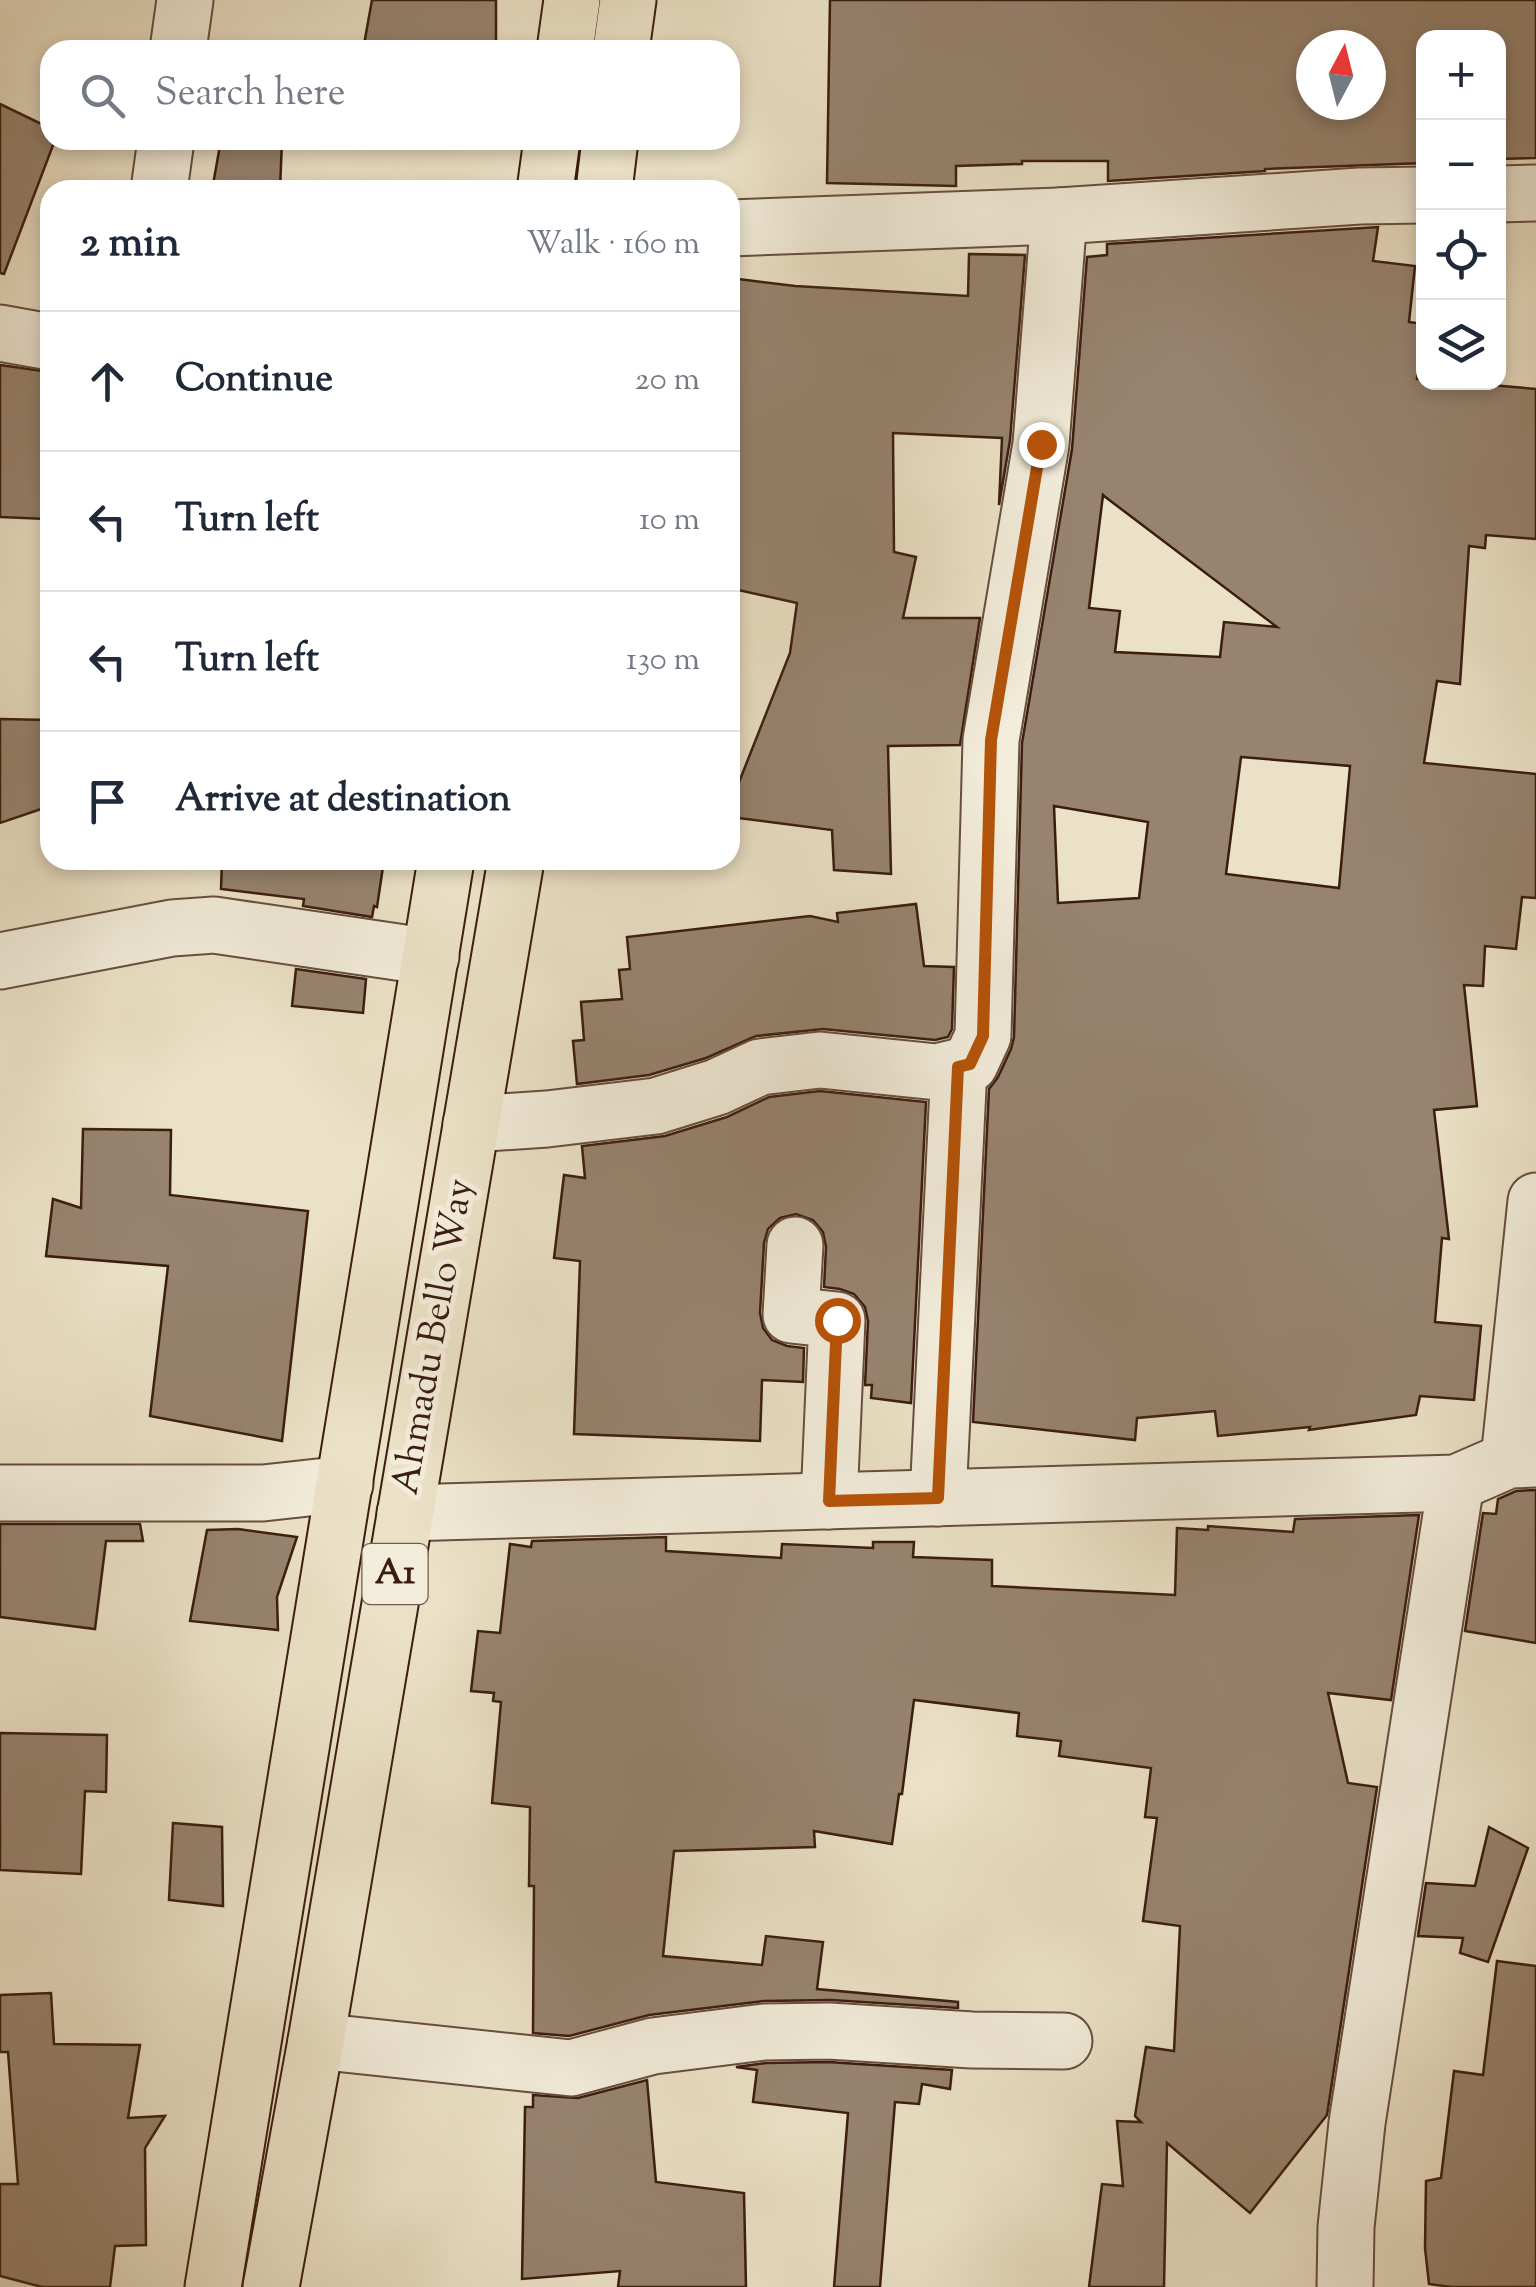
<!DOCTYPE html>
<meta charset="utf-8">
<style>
:root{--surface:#fff;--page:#f2f2f3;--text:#1f2937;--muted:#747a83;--line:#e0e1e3}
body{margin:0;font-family:"Sorts Mill Goudy",serif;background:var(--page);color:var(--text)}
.controls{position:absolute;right:30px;top:30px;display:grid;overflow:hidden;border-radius:20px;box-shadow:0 5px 15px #0003}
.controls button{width:90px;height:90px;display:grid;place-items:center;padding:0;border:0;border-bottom:2px solid var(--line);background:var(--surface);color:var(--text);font:50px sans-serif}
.compass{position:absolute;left:1296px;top:30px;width:90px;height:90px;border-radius:50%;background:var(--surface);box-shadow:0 5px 15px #0003;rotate:7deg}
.stop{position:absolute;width:30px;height:30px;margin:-22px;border:8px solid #b45309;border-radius:50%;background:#fff}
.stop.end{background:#b45309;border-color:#fff;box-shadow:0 2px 10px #0008}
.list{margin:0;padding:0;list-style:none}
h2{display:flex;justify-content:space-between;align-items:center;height:130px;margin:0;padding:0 40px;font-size:42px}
h2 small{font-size:32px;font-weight:400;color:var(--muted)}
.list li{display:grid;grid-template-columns:65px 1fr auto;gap:30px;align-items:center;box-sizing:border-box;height:140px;padding:0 40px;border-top:2px solid var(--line)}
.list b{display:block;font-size:38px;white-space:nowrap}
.list em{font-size:32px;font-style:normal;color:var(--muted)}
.icon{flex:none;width:55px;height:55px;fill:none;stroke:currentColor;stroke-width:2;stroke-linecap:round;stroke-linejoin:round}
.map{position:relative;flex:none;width:1536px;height:2287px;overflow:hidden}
.search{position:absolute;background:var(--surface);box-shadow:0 5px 15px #0003;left:40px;top:40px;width:700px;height:110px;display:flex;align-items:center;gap:25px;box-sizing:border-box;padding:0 35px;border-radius:30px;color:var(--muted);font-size:38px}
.panel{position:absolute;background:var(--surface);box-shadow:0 5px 15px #0003;left:40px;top:180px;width:700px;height:690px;border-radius:30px}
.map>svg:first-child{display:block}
.building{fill:#97836f;stroke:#3b1d10;stroke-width:2.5;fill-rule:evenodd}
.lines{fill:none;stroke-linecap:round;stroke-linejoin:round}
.street-casing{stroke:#674e3e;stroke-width:59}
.highway-casing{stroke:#3b1d10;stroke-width:59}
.street{stroke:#f2ecda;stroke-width:55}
.highway{stroke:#ebe1c6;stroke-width:55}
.route{stroke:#b45309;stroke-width:12}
.labels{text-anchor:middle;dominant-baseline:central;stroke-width:10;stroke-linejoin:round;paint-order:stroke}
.shield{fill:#f2ecda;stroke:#725b4d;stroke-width:2.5}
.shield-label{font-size:35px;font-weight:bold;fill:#3b1d10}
.street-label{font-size:38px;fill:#3b1d10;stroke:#f2ecda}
</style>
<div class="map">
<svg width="1536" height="2287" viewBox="0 0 1536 2287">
<rect width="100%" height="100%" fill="#ebe1c6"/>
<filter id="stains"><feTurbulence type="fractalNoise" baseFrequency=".002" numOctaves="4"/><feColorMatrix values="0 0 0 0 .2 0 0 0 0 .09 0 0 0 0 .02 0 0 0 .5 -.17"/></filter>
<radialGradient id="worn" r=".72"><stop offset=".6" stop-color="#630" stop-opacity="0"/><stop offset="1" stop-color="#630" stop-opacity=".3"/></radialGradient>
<g class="building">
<path d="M 372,0 L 496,0 L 496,50 L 363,50 Z"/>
<path d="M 830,0 L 1536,0 L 1536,158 L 1498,159 L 1498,38 L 1424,38 L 1424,163 L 1265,169 L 1265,171 L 1108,181 L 1108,161 L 1022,161 L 1022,164 L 956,166 L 956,186 L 827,183 ZM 1311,45 L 1371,45 L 1371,105 L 1311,105 Z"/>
<path d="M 0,104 L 50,128 L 50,140 L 55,140 L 4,274 L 0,273 Z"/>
<path d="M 221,140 L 282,140 L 280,190 L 212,190 Z"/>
<path d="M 1378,227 L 1373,261 L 1415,266 L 1409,322 L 1423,324 L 1417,379 L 1424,380 L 1424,382 L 1457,382 L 1536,389 L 1536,539 L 1486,535 L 1485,548 L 1469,546 L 1460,684 L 1437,681 L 1424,763 L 1536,774 L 1536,898 L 1522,897 L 1516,949 L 1485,946 L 1483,986 L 1464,985 L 1477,1106 L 1434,1110 L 1449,1239 L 1442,1238 L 1435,1322 L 1481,1326 L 1474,1400 L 1420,1396 L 1416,1415 L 1309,1430 L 1310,1427 L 1218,1436 L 1215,1411 L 1137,1418 L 1135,1440 L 973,1422 L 989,1089 L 998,1077 L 1011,1049 L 1014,1037 L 1022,743 L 1072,449 L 1087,257 L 1107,255 L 1107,244 ZM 1103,495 L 1104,496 L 1277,627 L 1224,622 L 1220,657 L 1115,652 L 1120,611 L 1089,608 ZM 1241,757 L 1350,766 L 1339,888 L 1226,874 ZM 1054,806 L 1148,822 L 1139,898 L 1058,903 Z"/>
<path d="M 969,254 L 1025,255 L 1010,440 L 999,505 L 1002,438 L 893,433 L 894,552 L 916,557 L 903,618 L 980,618 L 960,745 L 888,746 L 891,874 L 834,870 L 832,830 L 730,817 L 730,805 L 790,653 L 797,603 L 738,590 L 737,572 L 730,573 L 730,278 L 795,286 L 968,296 Z"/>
<path d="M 0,365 L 50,372 L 50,486 L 46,519 L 0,517 Z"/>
<path d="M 0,719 L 50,720 L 50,806 L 0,823 Z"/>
<path d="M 222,860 L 384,860 L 377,907 L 374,906 L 372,917 L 303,906 L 304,899 L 221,889 Z"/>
<path d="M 916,904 L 924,966 L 954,967 L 952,1029 L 948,1037 L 935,1040 L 823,1029 L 756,1036 L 706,1058 L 649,1075 L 577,1084 L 573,1041 L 584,1040 L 581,1002 L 622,999 L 619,970 L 630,969 L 627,937 L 810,916 L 838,922 L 837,913 Z"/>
<path d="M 296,969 L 366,979 L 363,1013 L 292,1006 Z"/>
<path d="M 820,1091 L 926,1102 L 911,1403 L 871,1398 L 872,1385 L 865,1385 L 868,1321 L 865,1307 L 854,1294 L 840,1289 L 824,1287 L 826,1247 L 823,1232 L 813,1220 L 796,1214 L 780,1218 L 768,1229 L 764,1243 L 760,1313 L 763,1328 L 772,1340 L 787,1346 L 804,1348 L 803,1382 L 762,1380 L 760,1441 L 574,1434 L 580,1261 L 554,1258 L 564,1175 L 585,1178 L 582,1146 L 665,1136 L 727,1117 L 769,1097 Z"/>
<path d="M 83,1129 L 171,1130 L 170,1195 L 308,1211 L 282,1441 L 150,1416 L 168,1266 L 46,1256 L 53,1199 L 81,1208 Z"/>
<path d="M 1536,1490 L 1536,1643 L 1465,1631 L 1483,1513 L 1496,1514 L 1498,1499 L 1516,1491 Z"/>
<path d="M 1419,1515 L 1391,1700 L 1328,1693 L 1348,1783 L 1377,1787 L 1327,2115 L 1250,2213 L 1167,2143 L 1164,2287 L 1089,2287 L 1102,2184 L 1123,2186 L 1117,2121 L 1141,2122 L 1135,2116 L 1146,2047 L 1174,2051 L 1180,1926 L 1143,1921 L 1157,1818 L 1145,1817 L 1151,1768 L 1059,1756 L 1061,1741 L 1017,1736 L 1019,1713 L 914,1700 L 902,1794 L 899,1794 L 892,1844 L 814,1831 L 815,1847 L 674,1851 L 663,1956 L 762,1965 L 766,1936 L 823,1942 L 817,1989 L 958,2002 L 958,2008 L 831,2000 L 764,2001 L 649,2015 L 569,2036 L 533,2033 L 534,1886 L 529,1886 L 530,1807 L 492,1803 L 501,1702 L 493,1701 L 494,1693 L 471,1691 L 478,1631 L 500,1633 L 510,1544 L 531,1547 L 532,1541 L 666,1537 L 666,1551 L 781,1558 L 782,1544 L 873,1548 L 873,1542 L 914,1542 L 913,1557 L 992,1560 L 992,1586 L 1175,1595 L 1177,1528 L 1208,1530 L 1208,1526 L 1293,1532 L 1295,1519 Z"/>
<path d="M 0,1524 L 140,1524 L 143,1541 L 106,1541 L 95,1629 L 0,1617 Z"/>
<path d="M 238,1529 L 297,1537 L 277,1597 L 278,1630 L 190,1621 L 207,1530 Z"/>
<path d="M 0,1733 L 107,1735 L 106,1792 L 85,1791 L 81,1874 L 0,1870 Z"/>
<path d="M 173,1823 L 222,1827 L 223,1906 L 169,1900 Z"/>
<path d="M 1489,1827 L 1528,1848 L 1488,1962 L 1460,1953 L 1463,1938 L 1418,1936 L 1426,1883 L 1475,1886 Z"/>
<path d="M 1497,1961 L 1536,1966 L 1536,2287 L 1451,2287 L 1429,2284 L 1425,2248 L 1426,2181 L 1441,2178 L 1454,2071 L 1483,2075 Z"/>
<path d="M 51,1993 L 54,2044 L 140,2045 L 128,2118 L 165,2116 L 145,2148 L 146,2245 L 115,2246 L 110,2287 L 42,2287 L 0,2276 L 0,2184 L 18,2184 L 8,2052 L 0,2052 L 0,1995 Z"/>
<path d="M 828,2062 L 952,2070 L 950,2089 L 922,2084 L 919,2104 L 895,2102 L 880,2287 L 834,2287 L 848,2113 L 753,2102 L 757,2070 L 736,2067 L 766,2063 Z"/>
<path d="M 647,2080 L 656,2182 L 744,2193 L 746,2287 L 618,2287 L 620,2271 L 522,2279 L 525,2107 L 533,2107 L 533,2095 L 578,2098 Z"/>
</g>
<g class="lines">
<defs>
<g id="street">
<path d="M 178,50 L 185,0"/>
<path d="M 159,190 L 166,140"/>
<path d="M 1498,194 L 1536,193"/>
<path d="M 730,228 L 1059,216 L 1360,196 L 1424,195"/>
<path d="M 0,333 L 50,342"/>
<path d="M 0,961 L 172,928 L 214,925 L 431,957"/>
<path d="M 471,1124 L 547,1119 L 656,1106 L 717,1087 L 760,1067 L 820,1060 L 937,1072 L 970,1064 L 983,1036 L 991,740 L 1041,444 L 1059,216"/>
<path d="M 795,1245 L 791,1315 L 837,1320 L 829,1501"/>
<path d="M 1509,1460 L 1536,1201"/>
<path d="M 0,1493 L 263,1493 L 345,1484"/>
<path d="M 938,1498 L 959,1067"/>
<path d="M 405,1513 L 1456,1483 L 1509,1460 L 1536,1459"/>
<path d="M 316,2041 L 571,2068 L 653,2046 L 764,2032 L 829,2031 L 972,2040 L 1064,2041"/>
<path d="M 1345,2287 L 1346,2227 L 1357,2123 L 1456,1483"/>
</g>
<g id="highway">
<path d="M 565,50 L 572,0"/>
<path d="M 621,50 L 628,0"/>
<path d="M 545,190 L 552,140"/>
<path d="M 604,190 L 610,140"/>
<path d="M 213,2287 L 446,860"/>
<path d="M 271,2287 L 316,2041 L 516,860"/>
</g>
</defs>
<use href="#street" class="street-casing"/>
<use href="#highway" class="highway-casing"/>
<use href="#street" class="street"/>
<use href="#highway" class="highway"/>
</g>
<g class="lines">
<path class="route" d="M 837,1320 L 829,1501 L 938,1498 L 958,1067 L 970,1064 L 983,1036 L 991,740 L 1041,444"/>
</g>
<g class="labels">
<rect class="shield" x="362.5" y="1544" width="65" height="60" rx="8"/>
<g class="shield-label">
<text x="395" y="1574">A1</text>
</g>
<g class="street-label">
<text transform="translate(435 1337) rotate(-80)">Ahmadu Bello Way</text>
</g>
</g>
<rect width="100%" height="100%" filter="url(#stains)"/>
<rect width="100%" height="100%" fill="url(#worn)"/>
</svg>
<div class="controls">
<button>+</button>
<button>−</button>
<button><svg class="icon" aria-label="locate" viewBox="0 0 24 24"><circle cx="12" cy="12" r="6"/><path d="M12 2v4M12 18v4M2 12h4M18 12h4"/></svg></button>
<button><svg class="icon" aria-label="layers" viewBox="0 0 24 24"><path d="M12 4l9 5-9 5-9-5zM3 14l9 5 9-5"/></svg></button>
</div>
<svg class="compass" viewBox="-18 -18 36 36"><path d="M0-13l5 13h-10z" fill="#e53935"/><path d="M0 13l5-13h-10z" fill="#747a83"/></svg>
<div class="stop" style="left:837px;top:1320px"></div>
<div class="stop end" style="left:1041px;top:444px"></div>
<div class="search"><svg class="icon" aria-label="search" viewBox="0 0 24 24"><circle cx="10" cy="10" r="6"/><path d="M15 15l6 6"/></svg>Search here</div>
<section class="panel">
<h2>2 min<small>Walk · 160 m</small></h2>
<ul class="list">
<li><svg class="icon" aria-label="ahead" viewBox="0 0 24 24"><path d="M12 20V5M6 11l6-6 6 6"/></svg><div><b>Continue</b></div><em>20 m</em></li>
<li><svg class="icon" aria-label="left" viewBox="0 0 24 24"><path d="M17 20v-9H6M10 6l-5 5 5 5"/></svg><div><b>Turn left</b></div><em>10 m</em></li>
<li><svg class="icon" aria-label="left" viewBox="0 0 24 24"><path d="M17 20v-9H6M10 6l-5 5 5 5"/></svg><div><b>Turn left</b></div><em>130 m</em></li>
<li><svg class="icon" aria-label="arrive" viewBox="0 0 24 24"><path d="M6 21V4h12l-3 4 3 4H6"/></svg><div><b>Arrive at destination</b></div></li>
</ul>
</section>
</div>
